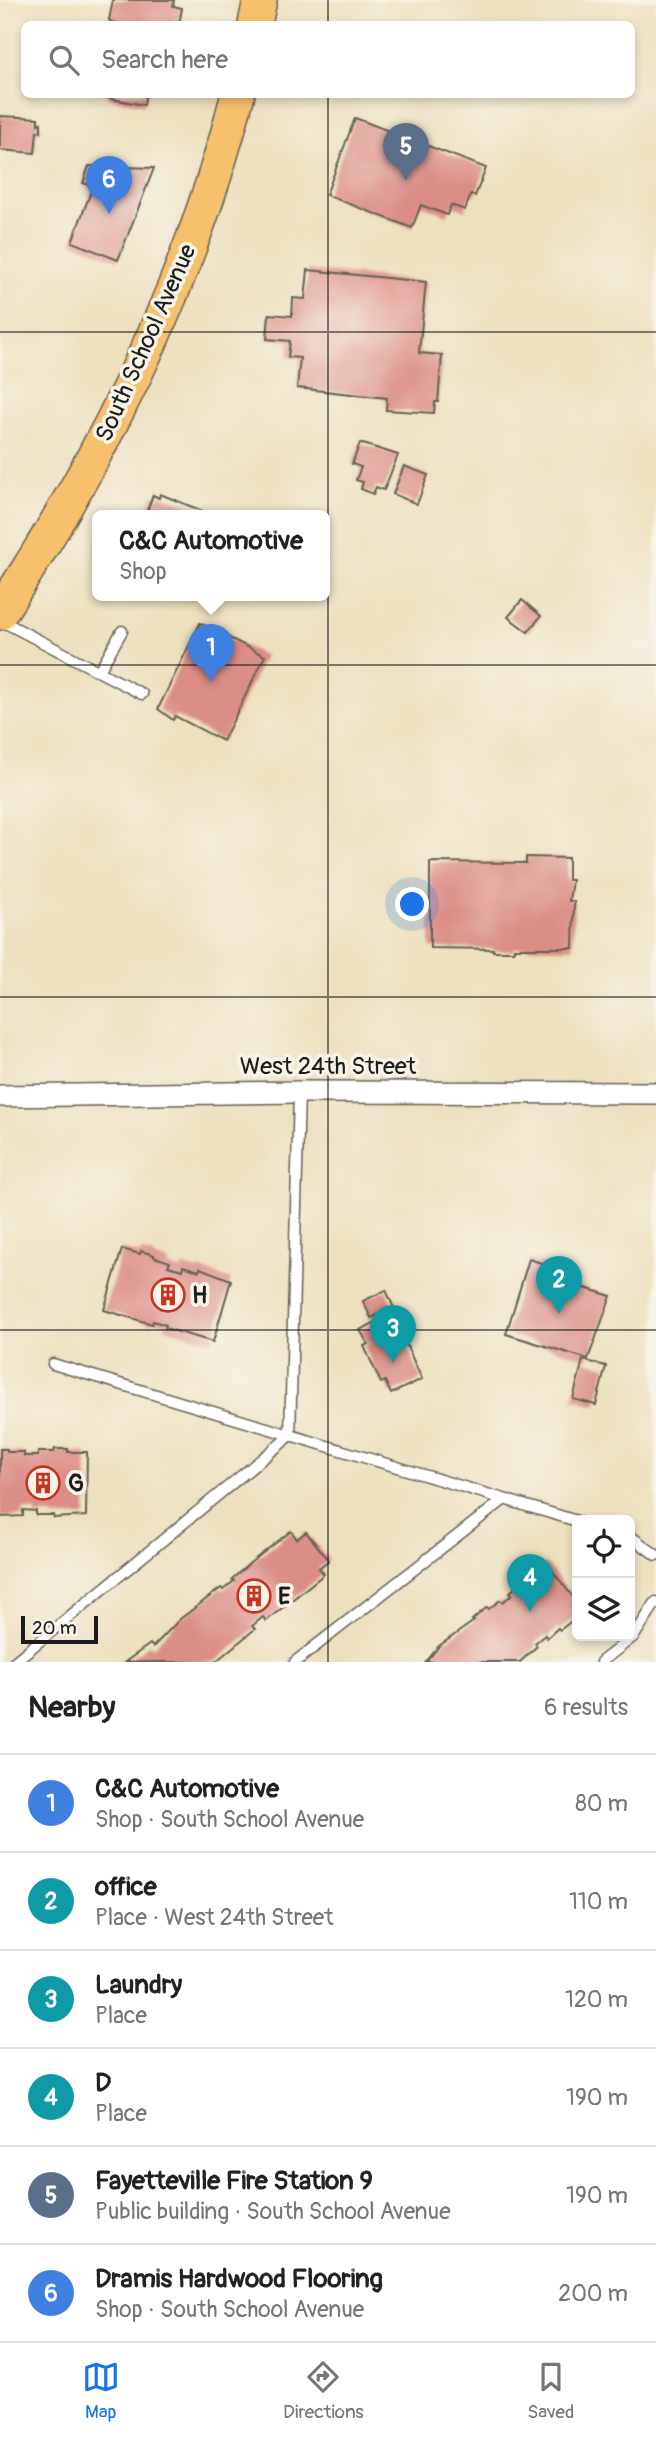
<!DOCTYPE html>
<meta charset="utf-8">
<style>
:root{--surface:#fff;--page:#f6f6f6;--text:#222;--muted:#767676;--line:#e0e0e0;--accent:#1a73e8}
body{margin:0;font-family:Pangolin,sans-serif;background:var(--page);color:var(--text)}
.controls{position:absolute;right:21px;bottom:21px;display:grid;overflow:hidden;border-radius:10px;box-shadow:0 4px 10px #0003}
.controls button{width:63px;height:63px;display:grid;place-items:center;padding:0;border:0;border-bottom:2px solid var(--line);background:var(--surface);color:var(--text);font:35px sans-serif}
.scale{position:absolute;left:21px;bottom:18px;width:77px;box-sizing:border-box;padding-left:7px;border:4px solid #1c1c1c;border-top:0;font-size:19px;line-height:24px;white-space:nowrap;color:#1c1c1c;-webkit-text-stroke:5px #f7f3e8;paint-order:stroke}
.you{position:absolute;left:413px;top:905px;width:24px;height:24px;margin:-18px;border:5px solid #fff;border-radius:50%;background:#1a73e8;box-shadow:0 0 0 10px #1a73e833}
.badge{display:grid;place-items:center;width:46px;height:46px;border-radius:50%;background:var(--accent);color:#fff;font-size:23px;font-weight:700}
.pin{position:absolute;translate:-50% -58px;filter:drop-shadow(0 2px 4px #0008)}
.pin::after{content:'';position:absolute;top:37px;width:24px;height:21px;background:inherit;clip-path:polygon(0 0,100% 0,50% 100%)}
.popup{position:absolute;left:92px;top:510px;width:238px;height:91px;box-sizing:border-box;display:grid;place-content:center;border-radius:10px;background:var(--surface);filter:drop-shadow(0 2px 5px #0005);font-size:23px;white-space:nowrap;color:var(--muted)}
.popup b{font-size:26px;color:var(--text)}
.popup::after{content:'';position:absolute;left:50%;top:100%;margin-left:-14px;border:14px solid transparent;border-top-color:var(--surface)}
.list{margin:0;padding:0;list-style:none}
h2{display:flex;justify-content:space-between;align-items:center;height:91px;margin:0;padding:0 28px;font-size:30px}
h2 small{font-size:23px;font-weight:400;color:var(--muted)}
.list li{display:grid;grid-template-columns:46px 1fr auto;gap:21px;align-items:center;box-sizing:border-box;height:98px;padding:0 28px;border-top:2px solid var(--line)}
.list b{display:block;font-size:26px;white-space:nowrap}
.list p{margin:0;font-size:23px;white-space:nowrap;color:var(--muted)}
.list em{font-size:23px;font-style:normal;color:var(--muted)}
.icon{flex:none;width:38px;height:38px;fill:none;stroke:currentColor;stroke-width:2;stroke-linecap:round;stroke-linejoin:round}
.map{position:relative;flex:none;width:656px;height:1662px;overflow:hidden}
.search{position:absolute;background:var(--surface);box-shadow:0 4px 10px #0003;left:21px;right:21px;top:21px;height:77px;display:flex;align-items:center;gap:18px;box-sizing:border-box;padding:0 24px;border-radius:10px;color:var(--muted);font-size:26px}
.sheet{height:679px;background:var(--surface)}
nav{display:flex;justify-content:space-around;align-items:center;box-sizing:border-box;height:98px;border-top:2px solid var(--line);background:var(--surface);font-size:19px;color:var(--muted)}
nav a{display:grid;justify-items:center;gap:4px}
nav .on{color:var(--accent)}
.map>svg:first-child{display:block}
.building{fill:#db8e87}
.lines{fill:none;stroke-linecap:round;stroke-linejoin:round}
.lane-casing{stroke:#656155;stroke-width:13}
.street-casing{stroke:#656155;stroke-width:24}
.primary-casing{stroke:#656155;stroke-width:36}
.lane{stroke:#fff;stroke-width:10}
.street{stroke:#fff;stroke-width:21}
.primary{stroke:#f7c06c;stroke-width:33}
.grid{fill:none;stroke:#1c1c1c;stroke-width:2;stroke-opacity:0.55}
.labels{text-anchor:middle;dominant-baseline:central;stroke-width:7;stroke-linejoin:round;paint-order:stroke}
.street-label{font-size:24px;fill:#1c1c1c;stroke:#f7f3e8}
.poi-label{font-size:24px;font-weight:bold;fill:#1c1c1c;stroke:#f7f3e8;text-anchor:start}
</style>
<div class="map">
<svg width="656" height="1662" viewBox="0 0 656 1662">
<rect width="100%" height="100%" fill="#f7f3e8"/>
<filter id="ink" filterUnits="userSpaceOnUse"><feTurbulence type="fractalNoise" baseFrequency=".0143" numOctaves="2"/><feDisplacementMap in="SourceGraphic" scale="14" xChannelSelector="R" yChannelSelector="G"/><feConvolveMatrix kernelMatrix="1 2 1 2 8 2 1 2 1" color-interpolation-filters="sRGB"/></filter>
<filter id="wash" filterUnits="userSpaceOnUse"><feTurbulence type="fractalNoise" baseFrequency=".00686" numOctaves="4" result="noise"/><feDisplacementMap in="SourceGraphic" scale="28" xChannelSelector="R" yChannelSelector="G"/><feGaussianBlur stdDeviation="1.57" result="paint"/><feColorMatrix in="noise" values="0 0 0 0 0 0 0 0 0 0 0 0 0 0 0 0 0 1.4 0 .05"/><feComposite in="paint" operator="in"/></filter>
<g filter="url(#wash)">
<rect width="100%" height="100%" fill="#ede0bf"/>
<g id="blocks">
<g class="building">
<path d="M 113,0 L 174,0 L 173,6 L 182,8 L 179,24 L 170,22 L 169,24 L 123,24 L 111,22 L 109,20 Z"/>
<path d="M 108,94 L 146,94 L 144,105 L 107,98 Z"/>
<path d="M 0,116 L 38,118 L 38,124 L 41,123 L 41,132 L 37,131 L 35,153 L 0,150 Z"/>
<path d="M 355,118 L 486,168 L 475,196 L 471,194 L 465,210 L 451,205 L 447,215 L 421,205 L 412,228 L 326,195 Z"/>
<path d="M 89,166 L 154,168 L 118,260 L 72,242 L 93,186 L 83,183 Z"/>
<path d="M 308,270 L 426,282 L 419,353 L 442,355 L 438,402 L 435,402 L 434,413 L 386,410 L 387,398 L 297,388 L 300,358 L 288,357 L 290,341 L 267,339 L 269,314 L 292,316 L 293,298 L 305,299 Z"/>
<path d="M 360,443 L 398,455 L 384,490 L 376,487 L 373,494 L 361,489 L 363,482 L 356,480 L 361,467 L 352,464 Z"/>
<path d="M 404,466 L 428,475 L 417,504 L 393,494 Z"/>
<path d="M 160,494 L 210,514 L 210,516 L 145,516 L 153,495 L 159,498 Z"/>
<path d="M 522,600 L 541,616 L 528,632 L 508,617 Z"/>
<path d="M 200,623 L 265,656 L 223,741 L 175,716 L 173,720 L 158,709 Z"/>
<path d="M 526,857 L 568,858 L 568,880 L 572,880 L 569,901 L 574,901 L 573,948 L 514,948 L 514,951 L 493,951 L 493,949 L 430,948 L 430,862 L 526,863 Z"/>
<path d="M 122,1249 L 140,1254 L 141,1251 L 154,1255 L 154,1257 L 170,1262 L 168,1266 L 182,1270 L 183,1266 L 199,1271 L 200,1268 L 231,1280 L 213,1342 L 165,1328 L 166,1325 L 153,1321 L 152,1324 L 104,1310 Z"/>
<path d="M 529,1259 L 578,1275 L 575,1285 L 611,1296 L 588,1359 L 506,1334 Z"/>
<path d="M 386,1290 L 394,1308 L 371,1318 L 363,1301 Z"/>
<path d="M 392,1314 L 422,1379 L 391,1394 L 385,1381 L 381,1383 L 364,1346 L 368,1344 L 360,1330 Z"/>
<path d="M 583,1360 L 606,1366 L 596,1405 L 573,1399 Z"/>
<path d="M 0,1449 L 7,1449 L 7,1452 L 24,1452 L 24,1456 L 38,1456 L 38,1452 L 54,1452 L 55,1449 L 68,1449 L 68,1452 L 87,1452 L 86,1516 L 54,1518 L 53,1515 L 36,1515 L 36,1511 L 23,1510 L 23,1516 L 0,1517 Z"/>
<path d="M 291,1531 L 297,1539 L 306,1532 L 329,1560 L 319,1568 L 324,1574 L 266,1621 L 263,1617 L 252,1626 L 255,1629 L 215,1662 L 125,1662 L 150,1644 L 153,1647 L 180,1619 L 221,1588 L 223,1590 L 234,1581 L 232,1579 L 250,1563 Z"/>
<path d="M 546,1563 L 577,1602 L 577,1614 L 574,1619 L 560,1630 L 558,1628 L 547,1638 L 545,1635 L 535,1643 L 537,1646 L 520,1662 L 426,1662 L 439,1646 L 474,1621 L 472,1620 L 487,1607 L 489,1609 L 500,1600 L 502,1602 L 508,1598 L 512,1594 L 510,1592 L 522,1582 L 520,1580 Z"/>
</g>
</g>
</g>
<g filter="url(#ink)">
<use href="#blocks" fill-opacity="0" stroke="#656155" stroke-width="2"/>
<g class="lines">
<defs>
<g id="lane">
<path d="M 0,620 L 142,694"/>
<path d="M 99,671 L 122,631"/>
<path d="M 53,1364 L 577,1521"/>
<path d="M 630,1536 L 656,1555"/>
<path d="M 14,1662 L 290,1436 L 299,1092"/>
<path d="M 295,1662 L 502,1501"/>
<path d="M 601,1662 L 634,1636 L 656,1602"/>
</g>
<path id="street" d="M 0,1096 L 299,1092 L 656,1093"/>
<g id="primary">
<path d="M 255,24 L 260,0"/>
<path d="M 0,613 C 105,453 191,281 238,94"/>
</g>
</defs>
<use href="#lane" class="lane-casing"/>
<use href="#street" class="street-casing"/>
<use href="#primary" class="primary-casing"/>
<use href="#lane" class="lane"/>
<use href="#street" class="street"/>
<use href="#primary" class="primary"/>
</g>
</g>
<path class="grid" d="M 328,0 L 328,24M 328,94 L 328,1662M 0,332 L 656,332M 0,665 L 656,665M 0,997 L 656,997M 0,1330 L 656,1330"/>
<defs>
<symbol id="building-ring" viewBox="-11 -11 22 22"><circle r="9.5" fill="#f7f3e8" stroke="#c8321e" stroke-width="1.5"/><path d="M-4-6H4V6H1V3H-1V6H-4ZM-2.5-4.3h1.7v1.8h-1.7ZM.8-4.3h1.7v1.8H.8ZM-2.5-1h1.7V.8h-1.7ZM.8-1h1.7V.8H.8Z" fill="#c8321e"/></symbol>
</defs>
<g fill-rule="evenodd">
<use href="#building-ring" x="149" y="1276" width="38" height="38"/>
<use href="#building-ring" x="24" y="1464" width="38" height="38"/>
<use href="#building-ring" x="235" y="1577" width="38" height="38"/>
</g>
<g class="labels">
<g class="street-label">
<text transform="translate(146 343) rotate(-66)">South School Avenue</text>
<text x="328" y="1066">West 24th Street</text>
</g>
<g class="poi-label">
<text x="192" y="1295">H</text>
<text x="68" y="1483">G</text>
<text x="278" y="1596">E</text>
</g>
</g>
</svg>
<div class="controls">
<button><svg class="icon" aria-label="locate" viewBox="0 0 24 24"><circle cx="12" cy="12" r="6"/><path d="M12 2v4M12 18v4M2 12h4M18 12h4"/></svg></button>
<button><svg class="icon" aria-label="layers" viewBox="0 0 24 24"><path d="M12 4l9 5-9 5-9-5zM3 14l9 5 9-5"/></svg></button>
</div>
<div class="scale">20 m</div>
<div class="you"></div>
<div class="pin badge" style="left:211px;top:682px;background:#3f7fe0">1</div>
<div class="popup"><b>C&amp;C Automotive</b>Shop</div>
<div class="pin badge" style="left:559px;top:1314px;background:#0f9aa8">2</div>
<div class="pin badge" style="left:393px;top:1363px;background:#0f9aa8">3</div>
<div class="pin badge" style="left:530px;top:1612px;background:#0f9aa8">4</div>
<div class="pin badge" style="left:406px;top:181px;background:#5c6f8a">5</div>
<div class="pin badge" style="left:109px;top:214px;background:#3f7fe0">6</div>
<div class="search"><svg class="icon" aria-label="search" viewBox="0 0 24 24"><circle cx="10" cy="10" r="6"/><path d="M15 15l6 6"/></svg>Search here</div>
</div>
<section class="sheet">
<h2>Nearby<small>6 results</small></h2>
<ul class="list">
<li><span class="badge" style="background:#3f7fe0">1</span><div><b>C&amp;C Automotive</b><p>Shop · South School Avenue</p></div><em>80 m</em></li>
<li><span class="badge" style="background:#0f9aa8">2</span><div><b>office</b><p>Place · West 24th Street</p></div><em>110 m</em></li>
<li><span class="badge" style="background:#0f9aa8">3</span><div><b>Laundry</b><p>Place</p></div><em>120 m</em></li>
<li><span class="badge" style="background:#0f9aa8">4</span><div><b>D</b><p>Place</p></div><em>190 m</em></li>
<li><span class="badge" style="background:#5c6f8a">5</span><div><b>Fayetteville Fire Station 9</b><p>Public building · South School Avenue</p></div><em>190 m</em></li>
<li><span class="badge" style="background:#3f7fe0">6</span><div><b>Dramis Hardwood Flooring</b><p>Shop · South School Avenue</p></div><em>200 m</em></li>
</ul>
</section>
<nav>
<a class="on"><svg class="icon" aria-label="map" viewBox="0 0 24 24"><path d="M3 6l6-2 6 2 6-2v14l-6 2-6-2-6 2zM9 4v14M15 6v14"/></svg>Map</a>
<a><svg class="icon" aria-label="directions" viewBox="0 0 24 24"><path d="M12 3l9 9-9 9-9-9zM9 14v-3h6M13 9l2 2-2 2"/></svg>Directions</a>
<a><svg class="icon" aria-label="saved" viewBox="0 0 24 24"><path d="M7 4h10v16l-5-4-5 4z"/></svg>Saved</a>
</nav>
